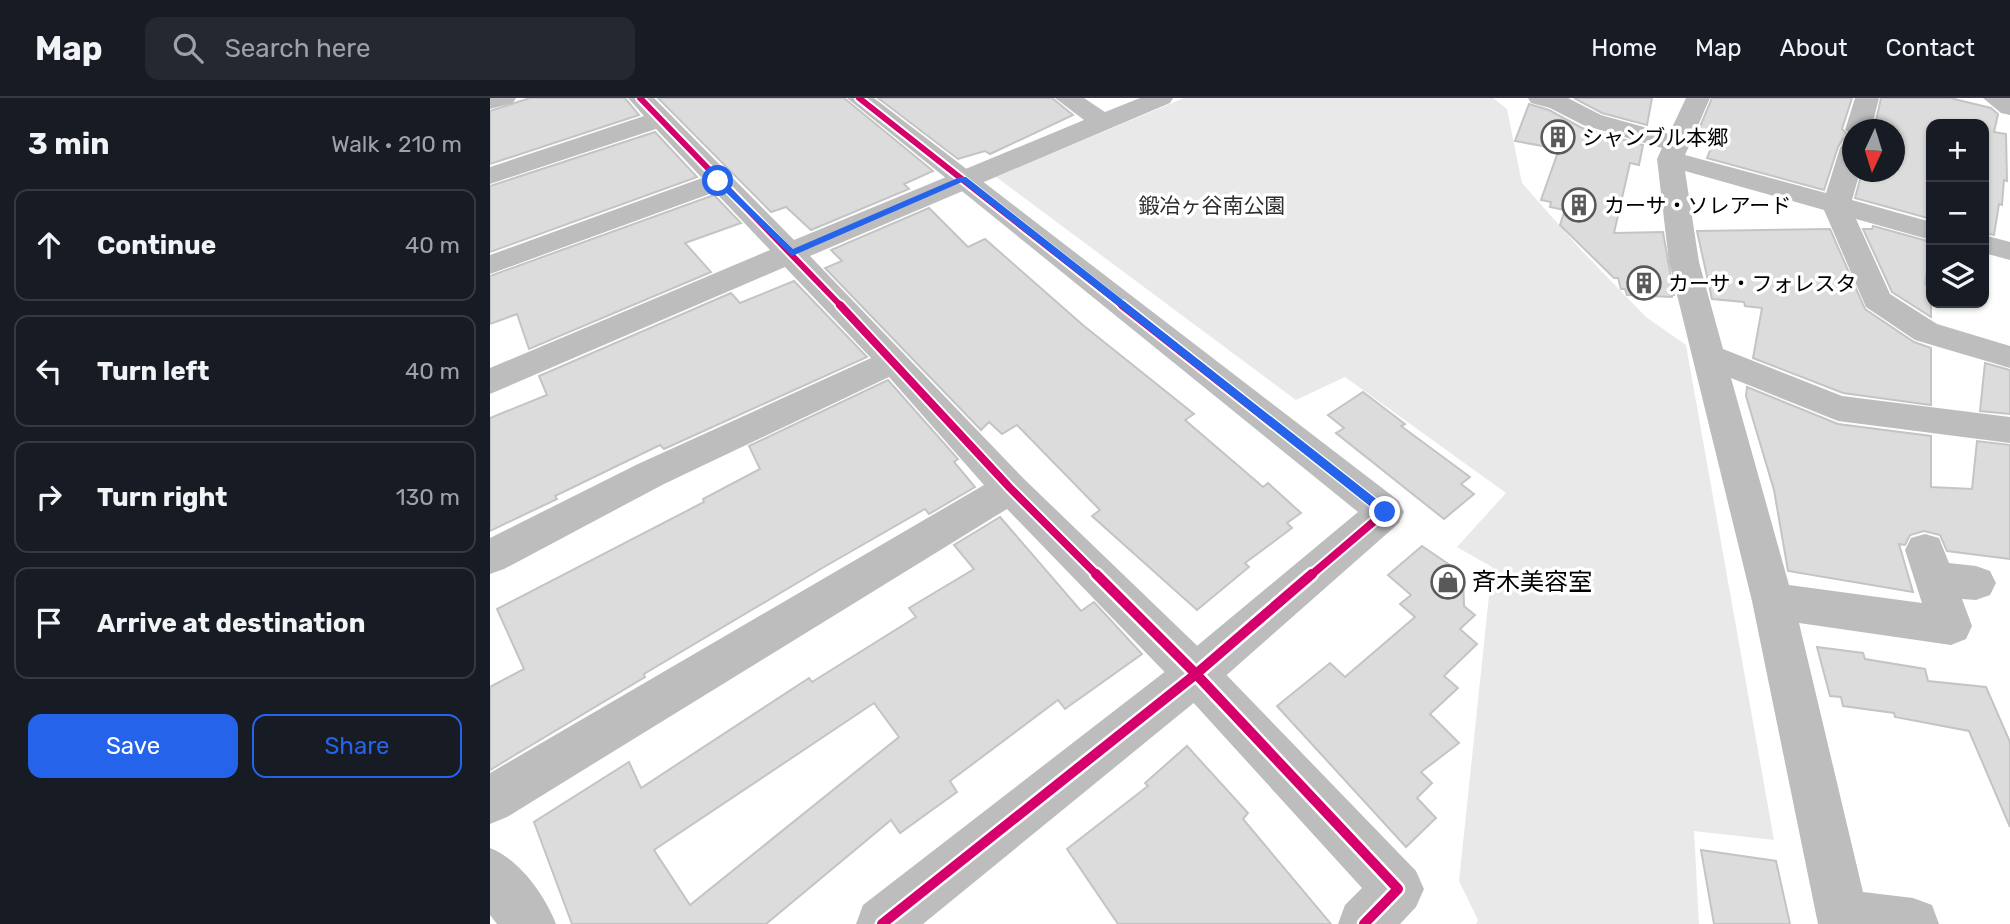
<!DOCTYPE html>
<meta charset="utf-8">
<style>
:root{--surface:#171b24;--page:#242831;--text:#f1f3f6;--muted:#9ea1a6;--line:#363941;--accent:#2563eb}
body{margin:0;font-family:Rubik,"Noto Sans JP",sans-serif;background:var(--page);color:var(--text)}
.controls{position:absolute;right:21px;top:21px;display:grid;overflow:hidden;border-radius:14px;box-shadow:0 2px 5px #0004}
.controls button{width:63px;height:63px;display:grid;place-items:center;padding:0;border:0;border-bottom:2px solid var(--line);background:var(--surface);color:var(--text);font:35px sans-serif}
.compass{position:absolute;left:1352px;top:21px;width:63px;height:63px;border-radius:50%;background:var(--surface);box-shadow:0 2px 5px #0004;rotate:184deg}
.stop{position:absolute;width:21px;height:21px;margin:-16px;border:5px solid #2563eb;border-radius:50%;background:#fff}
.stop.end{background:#2563eb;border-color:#fff;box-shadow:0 2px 7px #0008}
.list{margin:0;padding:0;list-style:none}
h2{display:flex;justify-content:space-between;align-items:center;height:91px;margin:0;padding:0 28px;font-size:30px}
h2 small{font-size:23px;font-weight:400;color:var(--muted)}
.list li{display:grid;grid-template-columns:46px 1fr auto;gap:21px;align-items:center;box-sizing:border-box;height:112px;margin:0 14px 14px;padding:0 14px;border:2px solid var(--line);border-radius:14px}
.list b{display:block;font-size:26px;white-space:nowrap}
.list em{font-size:23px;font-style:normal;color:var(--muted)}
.actions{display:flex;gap:14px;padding:21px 28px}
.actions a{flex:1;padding:16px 0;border:2px solid var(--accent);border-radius:14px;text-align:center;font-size:24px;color:var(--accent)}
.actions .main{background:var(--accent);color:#fff}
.icon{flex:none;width:38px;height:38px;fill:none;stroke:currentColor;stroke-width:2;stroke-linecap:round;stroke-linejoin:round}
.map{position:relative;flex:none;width:1520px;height:826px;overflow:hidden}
header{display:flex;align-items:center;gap:42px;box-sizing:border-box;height:98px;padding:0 35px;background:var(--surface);border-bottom:2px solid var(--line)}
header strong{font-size:33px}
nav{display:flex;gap:38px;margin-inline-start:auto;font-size:24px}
.search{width:490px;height:63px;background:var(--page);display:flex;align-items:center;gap:18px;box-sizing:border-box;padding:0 24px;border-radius:14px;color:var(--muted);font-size:26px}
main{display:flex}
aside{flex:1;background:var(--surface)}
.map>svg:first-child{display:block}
.green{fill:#e9e9e9}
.building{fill:#dcdcdc;stroke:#c4c4c4;stroke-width:2;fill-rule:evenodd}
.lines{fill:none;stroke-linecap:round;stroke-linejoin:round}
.minor{fill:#bdbdbd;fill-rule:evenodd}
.tertiary{fill:#bdbdbd;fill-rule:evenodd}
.cycleway-far2-casing{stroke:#fff;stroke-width:10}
.cycleway-far1-casing{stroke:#fff;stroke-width:12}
.cycleway-casing{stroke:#fff;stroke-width:15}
.cycleway-far2{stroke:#d6006c;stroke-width:6}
.cycleway-far1{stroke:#d6006c;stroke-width:8}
.cycleway{stroke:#d6006c;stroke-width:10}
.route{fill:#2563eb}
.labels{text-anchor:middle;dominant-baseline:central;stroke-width:7;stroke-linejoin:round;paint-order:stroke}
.far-poi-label{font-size:21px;fill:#000;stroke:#fff;text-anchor:start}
.far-park-label{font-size:21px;fill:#2e2e2e;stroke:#fff}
.poi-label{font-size:24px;fill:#000;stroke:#fff;text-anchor:start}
</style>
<header>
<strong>Map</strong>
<div class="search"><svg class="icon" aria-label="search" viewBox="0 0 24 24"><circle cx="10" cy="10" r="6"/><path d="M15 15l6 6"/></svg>Search here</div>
<nav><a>Home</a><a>Map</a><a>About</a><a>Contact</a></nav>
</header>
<main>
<aside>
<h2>3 min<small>Walk · 210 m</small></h2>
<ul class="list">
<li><svg class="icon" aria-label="ahead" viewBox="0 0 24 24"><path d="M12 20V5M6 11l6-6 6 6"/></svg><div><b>Continue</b></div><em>40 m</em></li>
<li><svg class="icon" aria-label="left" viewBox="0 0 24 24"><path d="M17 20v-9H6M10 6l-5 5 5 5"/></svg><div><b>Turn left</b></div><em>40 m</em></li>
<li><svg class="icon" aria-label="right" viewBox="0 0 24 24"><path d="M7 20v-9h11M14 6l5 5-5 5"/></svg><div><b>Turn right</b></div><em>130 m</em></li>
<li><svg class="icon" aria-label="arrive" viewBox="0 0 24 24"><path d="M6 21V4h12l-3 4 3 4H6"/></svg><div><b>Arrive at destination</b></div></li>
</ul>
<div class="actions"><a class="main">Save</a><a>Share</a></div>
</aside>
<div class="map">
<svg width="1520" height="826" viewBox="0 0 1520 826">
<rect width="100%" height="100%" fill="#fff"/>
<path class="green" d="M 694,0 L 1003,0 L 1017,11 L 1032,85 L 1092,153 L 1156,219 L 1196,247 L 1284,742 L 1204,733 L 1209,826 L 986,826 L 988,822 L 969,783 L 1002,469 L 967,449 L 1016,395 L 855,279 L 806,302 L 506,79 Z"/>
<g class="building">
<path d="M 40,0 L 135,0 L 149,17 L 0,66 L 0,13 Z"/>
<path d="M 168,0 L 354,0 L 443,73 L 414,86 L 419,91 L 321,132 L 296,109 L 281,114 Z"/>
<path d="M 388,0 L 562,0 L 583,17 L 500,56 L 495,53 L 468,61 Z"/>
<path d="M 1084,0 L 1162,0 L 1157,27 L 1112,15 Z"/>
<path d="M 1222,0 L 1362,0 L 1352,31 L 1361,40 L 1353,41 L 1348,49 L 1334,92 L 1217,60 L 1224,43 L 1206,38 Z"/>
<path d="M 1391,0 L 1460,0 L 1501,10 L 1508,16 L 1504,34 L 1516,36 L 1517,83 L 1514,82 L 1512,107 L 1509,106 L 1504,137 L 1494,135 L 1494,26 L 1441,26 L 1441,121 L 1365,100 L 1372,74 L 1404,74 L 1404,32 L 1384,32 Z"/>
<path d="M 1039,6 L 1059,12 L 1092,30 L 1153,47 L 1149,67 L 1140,65 L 1124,135 L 1173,134 L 1184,197 L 1182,197 L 1182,199 L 1137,197 L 1135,191 L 1131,191 L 1128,180 L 1124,180 L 1070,127 L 1075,112 L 1060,109 L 1061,104 L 1051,102 L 1069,51 L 1025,43 Z"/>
<path d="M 165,34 L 207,79 L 0,154 L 0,88 Z"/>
<path d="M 224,97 L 251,125 L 195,145 L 221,174 L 39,251 L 27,216 L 0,226 L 0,178 Z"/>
<path d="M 439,110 L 478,149 L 495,141 L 594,228 L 704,316 L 695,322 L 773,389 L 778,385 L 811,415 L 797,425 L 802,430 L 755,465 L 759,469 L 707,512 L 602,418 L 610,412 L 527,327 L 512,336 L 499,324 L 491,332 L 335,170 L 352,163 L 341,152 Z"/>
<path d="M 1383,128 L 1441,144 L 1435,186 L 1441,188 L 1441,219 L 1402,194 L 1373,131 L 1382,131 Z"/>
<path d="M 1340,131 L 1375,211 L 1424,244 L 1441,250 L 1441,307 L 1353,295 L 1263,260 L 1272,210 L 1255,208 L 1254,204 L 1222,201 L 1207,133 Z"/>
<path d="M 304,183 L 377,259 L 174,351 L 170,347 L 65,398 L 67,401 L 0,433 L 0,320 L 57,297 L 49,278 L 241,195 L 250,205 Z"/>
<path d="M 1495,265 L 1520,272 L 1520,316 L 1490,313 Z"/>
<path d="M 398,282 L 468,361 L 464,364 L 485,389 L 439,416 L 435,411 L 334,469 L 154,576 L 155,579 L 0,672 L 0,589 L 34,571 L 7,511 L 214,404 L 213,401 L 270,371 L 259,348 Z"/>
<path d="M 1257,289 L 1348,326 L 1441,338 L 1441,389 L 1482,391 L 1487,343 L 1520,347 L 1520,461 L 1457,453 L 1450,437 L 1434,433 L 1420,437 L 1415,447 L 1409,446 L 1423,494 L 1298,473 L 1284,392 L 1256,298 Z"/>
<path d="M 873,294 L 915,326 L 911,328 L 980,379 L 971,386 L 984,396 L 954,421 L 846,335 L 854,330 L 838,317 Z"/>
<path d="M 510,419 L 591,513 L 604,504 L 652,556 L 575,611 L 568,602 L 460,683 L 467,694 L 410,735 L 401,722 L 276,826 L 82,826 L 44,724 L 139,664 L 151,690 L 319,580 L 322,584 L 426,519 L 419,510 L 484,471 L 464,447 ZM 384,605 L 409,639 L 200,807 L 164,752 Z"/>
<path d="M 932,448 L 973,476 L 974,508 L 985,517 L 970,531 L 987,546 L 954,578 L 968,590 L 940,616 L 969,645 L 931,674 L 942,685 L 927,700 L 946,720 L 916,749 L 787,608 L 840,565 L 855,579 L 925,519 L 910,506 L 921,497 L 898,477 Z"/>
<path d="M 1327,549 L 1373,555 L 1375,561 L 1435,571 L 1438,583 L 1496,589 L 1520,644 L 1520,729 L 1479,633 L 1405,619 L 1404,615 L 1353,608 L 1351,599 L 1340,598 Z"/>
<path d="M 697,648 L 758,715 L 753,721 L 841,826 L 628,826 L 577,751 L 658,688 L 655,685 Z"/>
<path d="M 1211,752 L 1286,763 L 1300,826 L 1224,826 Z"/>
</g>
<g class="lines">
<g class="minor">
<path d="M 0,0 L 26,0 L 23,5 L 0,11 Z"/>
<path d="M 138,0 L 164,0 L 304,142 L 594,22 L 565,0 L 594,0 L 615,14 L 650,0 L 683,0 L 680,5 L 320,158 L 533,380 L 722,562 L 926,773 L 934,791 L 926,809 L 910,826 L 848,826 L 855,807 L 872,790 L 690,590 L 517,411 L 17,719 L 0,726 L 0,675 L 494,387 L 399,279 L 174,386 L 14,471 L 0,476 L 0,440 L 148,366 L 381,260 L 295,169 L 0,296 L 0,270 L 280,152 L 225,94 L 0,176 L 0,157 L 212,80 L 166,31 L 0,86 L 0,69 L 154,18 Z"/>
<path d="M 1038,0 L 1078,0 L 1111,17 L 1179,36 L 1196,0 L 1220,0 L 1195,57 L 1336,95 L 1350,50 L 1354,44 L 1363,42 L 1363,74 L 1370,74 L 1362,102 L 1441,124 L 1441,142 L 1366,121 L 1400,196 L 1447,226 L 1520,248 L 1520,270 L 1425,242 L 1376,209 L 1334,112 L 1195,73 L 1209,164 L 1233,251 L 1352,298 L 1520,319 L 1520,345 L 1348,323 L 1241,280 L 1299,487 L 1432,505 L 1415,452 L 1421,440 L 1435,436 L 1449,440 L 1459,465 L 1486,468 L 1500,473 L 1506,485 L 1500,497 L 1486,502 L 1472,501 L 1482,528 L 1476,541 L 1461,547 L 1309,525 L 1373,794 L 1423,800 L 1442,807 L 1449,826 L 1328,826 L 1262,503 L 1179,164 L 1167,61 L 1172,50 L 1093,27 L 1060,10 L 1041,5 Z"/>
<path d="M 1365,0 L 1389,0 L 1381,32 L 1363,32 L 1363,38 L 1355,32 Z"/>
<path d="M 1493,0 L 1520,0 L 1520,17 L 1511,15 Z"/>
<path d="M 1494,137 L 1520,144 L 1520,162 L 1494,155 Z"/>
<path d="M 0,750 C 30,762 54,796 66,826 L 7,826 L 0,817 Z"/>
</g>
<path class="tertiary" d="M 357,0 L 384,0 L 909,403 L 914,414 L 909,425 L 722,590 L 433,826 L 366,826 L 373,807 L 690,562 L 868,414 Z"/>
<defs>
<g id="cycleway-far2">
<path d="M 150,0 L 352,209"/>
<path d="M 369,0 L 634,209"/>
</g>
<g id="cycleway-far1">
<path d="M 350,207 L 520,390 L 608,478"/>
<path d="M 632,207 L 895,414 L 820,478"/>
</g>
<g id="cycleway">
<path d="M 606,476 L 706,576 L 908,791 L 874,826"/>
<path d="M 392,826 L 706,576 L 822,476"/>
</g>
</defs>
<use href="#cycleway-far2" class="cycleway-far2-casing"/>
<use href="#cycleway-far1" class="cycleway-far1-casing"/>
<use href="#cycleway" class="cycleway-casing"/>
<use href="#cycleway-far2" class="cycleway-far2"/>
<use href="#cycleway-far1" class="cycleway-far1"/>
<use href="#cycleway" class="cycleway"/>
</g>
<path class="route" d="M 470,79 L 476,79 L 899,411 L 899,417 L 891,417 L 472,84 L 302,158 L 224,83 L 231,81 L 303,151 Z"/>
<defs>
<symbol id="building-ring" viewBox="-11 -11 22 22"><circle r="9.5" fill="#fff" stroke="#595959" stroke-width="1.5"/><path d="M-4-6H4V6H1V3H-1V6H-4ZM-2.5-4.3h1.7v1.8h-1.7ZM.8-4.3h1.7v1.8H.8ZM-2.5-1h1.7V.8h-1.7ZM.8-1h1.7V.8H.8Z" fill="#595959"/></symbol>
<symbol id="shop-ring" viewBox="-11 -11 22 22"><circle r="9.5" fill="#fff" stroke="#595959" stroke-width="1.5"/><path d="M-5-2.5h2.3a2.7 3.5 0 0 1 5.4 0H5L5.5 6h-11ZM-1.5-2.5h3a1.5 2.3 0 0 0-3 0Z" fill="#595959"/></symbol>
</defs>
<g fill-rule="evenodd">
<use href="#building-ring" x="1049" y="20" width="38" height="38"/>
<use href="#building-ring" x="1070" y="88" width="38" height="38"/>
<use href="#building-ring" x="1135" y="166" width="38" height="38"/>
<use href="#shop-ring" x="939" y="465" width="38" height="38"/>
</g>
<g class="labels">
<g class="far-poi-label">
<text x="1092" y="39">シャンブル本郷</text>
<text x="1114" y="107">カーサ・ソレアード</text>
<text x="1178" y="185">カーサ・フォレスタ</text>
</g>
<g class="far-park-label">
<text x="722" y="107">鍛冶ヶ谷南公園</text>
</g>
<g class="poi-label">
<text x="982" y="484">斉木美容室</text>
</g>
</g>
</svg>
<div class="controls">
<button>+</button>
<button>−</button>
<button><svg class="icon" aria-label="layers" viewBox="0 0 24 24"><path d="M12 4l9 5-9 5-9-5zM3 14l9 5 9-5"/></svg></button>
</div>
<svg class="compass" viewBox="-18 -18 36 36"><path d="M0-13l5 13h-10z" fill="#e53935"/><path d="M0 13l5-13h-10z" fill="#9ea1a6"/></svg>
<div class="stop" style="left:228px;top:83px"></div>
<div class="stop end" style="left:895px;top:414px"></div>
</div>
</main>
